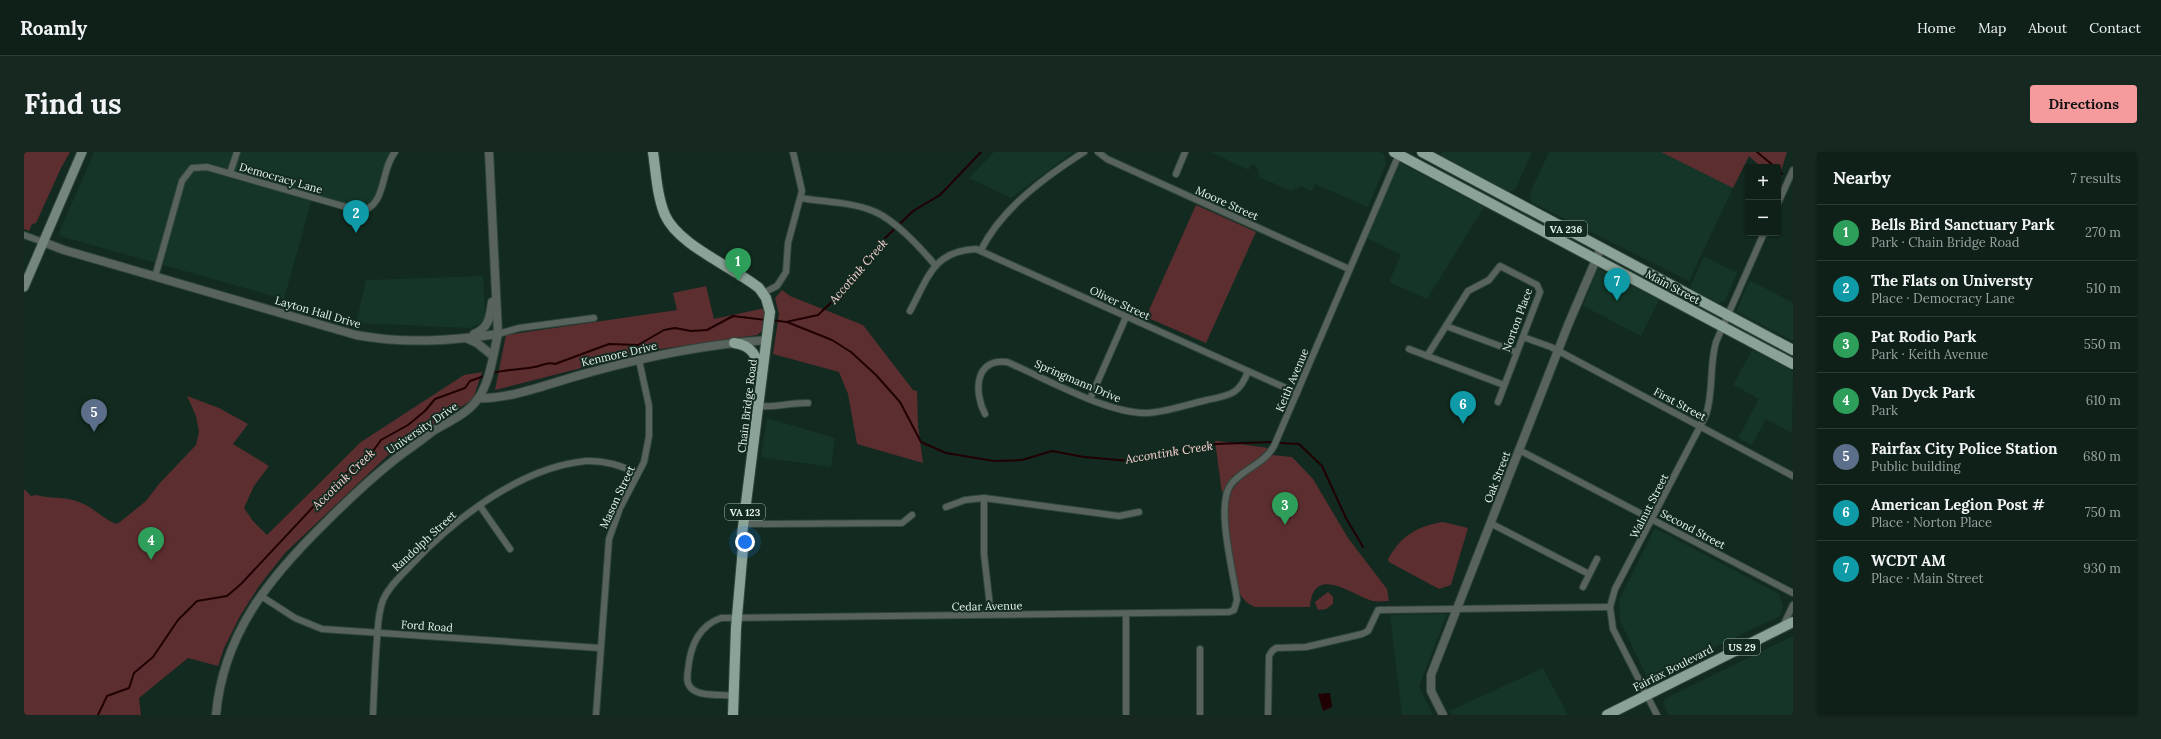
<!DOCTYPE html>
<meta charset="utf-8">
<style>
:root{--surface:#0e2017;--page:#172820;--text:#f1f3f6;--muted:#9ba3a1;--line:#2e3e36;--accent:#f59b9e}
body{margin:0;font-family:Lora,serif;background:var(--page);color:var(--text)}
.controls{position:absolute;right:12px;top:12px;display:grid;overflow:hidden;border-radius:4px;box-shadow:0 1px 3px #0004}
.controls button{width:36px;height:36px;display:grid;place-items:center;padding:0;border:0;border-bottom:1px solid var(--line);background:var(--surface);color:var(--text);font:20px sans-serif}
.you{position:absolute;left:721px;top:390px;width:14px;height:14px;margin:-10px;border:3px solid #fff;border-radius:50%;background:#1a73e8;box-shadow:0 0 0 6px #1a73e833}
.badge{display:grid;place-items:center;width:26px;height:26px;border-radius:50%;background:var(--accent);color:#fff;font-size:13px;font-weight:700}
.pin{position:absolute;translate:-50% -33px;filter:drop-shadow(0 1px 2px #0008)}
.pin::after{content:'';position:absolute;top:21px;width:14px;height:12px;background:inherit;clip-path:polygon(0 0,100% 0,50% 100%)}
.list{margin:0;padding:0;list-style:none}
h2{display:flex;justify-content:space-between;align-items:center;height:52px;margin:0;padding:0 16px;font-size:17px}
h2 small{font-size:13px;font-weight:400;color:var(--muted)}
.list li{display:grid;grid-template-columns:26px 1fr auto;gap:12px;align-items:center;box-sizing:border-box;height:56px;padding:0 16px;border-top:1px solid var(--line)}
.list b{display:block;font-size:15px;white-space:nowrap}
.list p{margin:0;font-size:13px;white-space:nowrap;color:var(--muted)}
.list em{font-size:13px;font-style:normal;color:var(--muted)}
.map{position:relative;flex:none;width:1769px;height:563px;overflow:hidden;border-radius:4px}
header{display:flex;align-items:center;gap:24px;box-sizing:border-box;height:56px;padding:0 20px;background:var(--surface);border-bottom:1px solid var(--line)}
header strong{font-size:19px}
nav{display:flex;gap:22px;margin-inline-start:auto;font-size:14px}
.intro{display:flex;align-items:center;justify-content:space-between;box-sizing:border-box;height:96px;padding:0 24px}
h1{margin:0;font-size:28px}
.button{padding:10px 18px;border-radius:4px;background:var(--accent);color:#111;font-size:14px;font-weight:700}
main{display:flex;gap:24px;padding:0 24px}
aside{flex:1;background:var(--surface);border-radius:4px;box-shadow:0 1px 3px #0004}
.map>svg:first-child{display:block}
.built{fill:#143527}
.green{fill:#5d2e30}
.water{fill:#200002}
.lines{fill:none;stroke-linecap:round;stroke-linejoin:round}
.stream{stroke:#200002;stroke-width:2}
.minor-casing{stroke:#30463c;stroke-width:8}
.tertiary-casing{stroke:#30463c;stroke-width:10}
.secondary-casing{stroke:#30463c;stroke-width:11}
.primary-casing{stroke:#30463c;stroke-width:12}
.minor{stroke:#58635d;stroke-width:6}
.tertiary{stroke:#58635d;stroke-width:8}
.secondary{stroke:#75877d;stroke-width:9}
.primary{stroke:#8ba296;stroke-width:10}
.labels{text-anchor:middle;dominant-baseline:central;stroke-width:4;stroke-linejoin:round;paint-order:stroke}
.shield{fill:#122a1f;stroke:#a6b7ae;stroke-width:1}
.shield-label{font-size:10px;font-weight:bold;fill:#e5f3eb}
.street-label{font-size:11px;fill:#e5f3eb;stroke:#122a1f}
.water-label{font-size:12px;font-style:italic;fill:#fcd3d3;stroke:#122a1f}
</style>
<header>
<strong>Roamly</strong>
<nav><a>Home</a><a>Map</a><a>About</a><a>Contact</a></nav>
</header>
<div class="intro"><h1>Find us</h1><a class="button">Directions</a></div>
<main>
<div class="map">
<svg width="1769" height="563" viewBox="0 0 1769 563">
<rect width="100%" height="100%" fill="#122a1f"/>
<g class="built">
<path d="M 70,0 L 366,0 L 348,56 L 288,47 L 260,147 L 36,84 L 35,81 Z"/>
<path d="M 970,0 L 1049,0 L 987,46 L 945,26 Z"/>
<path d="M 1186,0 L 1356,0 L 1360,2 L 1362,12 L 1344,55 L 1291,32 L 1288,39 L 1277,34 L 1267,39 L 1235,25 L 1233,15 L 1228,12 L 1225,18 Z"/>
<path d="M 1418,0 L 1508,0 L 1491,38 L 1484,40 L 1417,3 Z"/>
<path d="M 1525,0 L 1637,0 L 1709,36 L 1665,129 L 1507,50 L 1506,41 Z"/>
<path d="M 1375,10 L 1460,55 L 1403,147 L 1365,130 L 1377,103 L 1342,86 Z"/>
<path d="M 1680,104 L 1713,121 L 1701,149 L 1695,151 L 1666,136 Z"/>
<path d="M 1574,116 L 1635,148 L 1617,184 L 1559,154 Z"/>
<path d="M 459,124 L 461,167 L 457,171 L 446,176 L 332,171 L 342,128 Z"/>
<path d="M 1726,128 L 1769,151 L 1769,189 L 1712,159 Z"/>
<path d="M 1728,198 L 1769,219 L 1768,281 L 1742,267 L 1728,293 L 1714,286 L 1735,247 L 1709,233 Z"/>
<path d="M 743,266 L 811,286 L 807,315 L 737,305 Z"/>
<path d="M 1631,376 L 1755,442 L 1759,454 L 1756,464 L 1624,527 L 1596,469 L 1595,448 Z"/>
<path d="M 1423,462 L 1395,534 L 1409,563 L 1378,563 L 1366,463 Z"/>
<path d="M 1769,484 L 1769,563 L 1644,563 L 1639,550 L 1642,546 Z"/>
<path d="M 1519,516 L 1544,563 L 1428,563 L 1425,559 Z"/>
</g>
<g class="green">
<path d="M 0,0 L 46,0 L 37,16 L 12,71 L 8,72 L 5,79 L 0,77 Z"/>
<path d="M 1637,0 L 1763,0 L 1754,29 L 1754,15 L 1737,15 L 1725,4 L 1709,36 Z"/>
<path d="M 1172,53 L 1232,80 L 1182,191 L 1122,165 Z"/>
<path d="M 682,134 L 690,167 L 741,156 L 738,179 L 733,183 L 623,199 L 471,238 L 482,183 L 653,158 L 649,141 Z"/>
<path d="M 758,138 L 766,144 L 839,173 L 889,238 L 893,239 L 894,274 L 899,311 L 833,292 L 824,242 L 815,220 L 749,202 L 755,162 L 751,146 Z"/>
<path d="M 458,220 L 449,247 L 364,303 L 261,401 L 235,434 L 216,464 L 200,496 L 194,514 L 164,506 L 115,546 L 117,563 L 0,563 L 0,337 L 7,344 L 13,343 C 25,347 41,344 55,350 C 69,355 78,366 92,372 L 96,370 L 122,349 L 135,332 L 172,293 L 175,280 L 172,264 L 163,244 L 195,256 L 224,272 L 209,292 L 245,314 L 230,334 L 220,356 L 229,369 L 243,383 L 337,290 L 440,223 Z"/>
<path d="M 1191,289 L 1194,289 L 1244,296 L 1236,305 L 1209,324 L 1198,341 Z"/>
<path d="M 1248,303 L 1268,305 L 1289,327 L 1324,386 L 1363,437 L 1365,449 C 1360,449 1354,450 1349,449 C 1328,443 1289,411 1286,455 L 1231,455 C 1223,452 1219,447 1214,439 C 1210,415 1195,353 1211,334 C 1221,321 1237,315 1248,303 Z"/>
<path d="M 1419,370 L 1444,376 L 1427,433 L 1415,437 L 1365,410 L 1364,407 C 1377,384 1393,374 1419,370 Z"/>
<path d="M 1304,440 L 1309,445 L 1309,452 L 1302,457 L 1294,458 L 1291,450 Z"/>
</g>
<path class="water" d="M 1306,541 L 1308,555 L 1299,559 L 1294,542 Z"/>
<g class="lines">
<g class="stream">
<path d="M 1733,0 L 1751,15"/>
<path d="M 1754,18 L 1758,22"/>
<path d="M 748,168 L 762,170 L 794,163 L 816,142 L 856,91 L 889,59 L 916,43 L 957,0"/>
<path d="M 763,170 L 808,188 L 827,200 L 852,223 L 876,250 L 897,290 L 922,301 L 970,309 L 998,308 L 1028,299 L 1060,305 L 1106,309 L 1158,300 L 1191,292 L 1249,290"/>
<path d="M 469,221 C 482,217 496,218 510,215 C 518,214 523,209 531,212 L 585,192 L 614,193 L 640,178 L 651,176 L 667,179 L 683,178 L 709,164 L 742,168"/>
<path d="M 1256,291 L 1275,292 L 1298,314 L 1322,366 L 1339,395"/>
<path d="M 74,563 L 83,544 L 105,536 L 110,521 L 129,505 L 154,468 L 173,449 L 203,444 L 217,432 L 319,323 L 344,306 L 357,288 L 384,273 L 401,259 L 411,247 L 441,236 L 446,229 L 463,223"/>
</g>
<defs>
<g id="minor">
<path d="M 1074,0 L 1083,7 L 1325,117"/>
<path d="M 206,21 L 213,0"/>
<path d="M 1152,22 L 1161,0"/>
<path d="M 777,46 C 800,50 827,50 849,59 C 870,67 897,96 911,113"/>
<path d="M 1754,51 L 1769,18"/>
<path d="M 0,83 L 19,90"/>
<path d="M 957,98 C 978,56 1021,25 1060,0"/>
<path d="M 131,125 L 158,29 L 168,16 L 183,15 L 336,59 C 363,55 356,18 371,0"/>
<path d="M 739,141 L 753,134 L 762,120 L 764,91 L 778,39 L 769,0"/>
<path d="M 886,159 C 904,126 909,99 952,97 L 1273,241"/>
<path d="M 1422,174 L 1492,200"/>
<path d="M 474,182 L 495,176 L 570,166"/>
<path d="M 1499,185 L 1527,195 L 1769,324"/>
<path d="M 1385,197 L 1480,233"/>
<path d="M 1403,204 L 1444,139 L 1465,128 L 1476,114 L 1513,133 L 1516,140 L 1474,250"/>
<path d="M 1066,247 L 1102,165"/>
<path d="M 735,254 C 752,256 767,250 784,251"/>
<path d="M 961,262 C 950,241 950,206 983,210 C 1021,226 1083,262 1123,261 C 1142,260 1161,253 1179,249 C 1203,243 1215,245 1224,219"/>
<path d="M 1495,298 L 1769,441"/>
<path d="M 960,346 L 960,402 L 967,463"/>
<path d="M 456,354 L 486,397"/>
<path d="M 922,355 L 941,348 L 960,346 L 1095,364 L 1115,360"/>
<path d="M 1466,371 L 1565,422"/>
<path d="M 719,372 L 878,371 L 888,363"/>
<path d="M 1559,435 L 1573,407"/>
<path d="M 237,444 L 271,466 L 298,477 L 576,496"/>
<path d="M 1102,462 L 1102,563"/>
<path d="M 1759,474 L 1769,453"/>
<path d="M 710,544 C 698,542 675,545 667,536 C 662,531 663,524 664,518 C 666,495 674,474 697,466 L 1205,460 L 1210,458 L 1213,448 C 1210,422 1190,351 1208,331 C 1221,316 1240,312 1250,294 L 1376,0"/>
<path d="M 349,563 C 350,538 351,512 353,487 C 354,474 354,461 359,448 C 365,434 377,424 387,413 C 430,367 497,315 562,309 C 581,308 597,314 614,321"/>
<path d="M 572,563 L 585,387 L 596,356 L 620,310 L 625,284 L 625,254 L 615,208"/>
<path d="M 1176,563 L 1176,497"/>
<path d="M 1244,563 L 1245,504 L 1248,499 L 1252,496 L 1282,495 L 1338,482 L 1344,479 L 1354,458 L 1586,455"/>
<path d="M 1633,563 L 1589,477 L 1586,455 L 1591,437 L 1682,263 C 1690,238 1685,214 1692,190 L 1740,81"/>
</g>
<g id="tertiary">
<path d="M 19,90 L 40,98 L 332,183 C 380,192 426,189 474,182"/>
<path d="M 450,182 C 465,176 466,165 468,150"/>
<path d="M 442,186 L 453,191 L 469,204"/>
<path d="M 455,246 C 486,248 535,228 567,220 C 624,204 684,192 743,188"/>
<path d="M 192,563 C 199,482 245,426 301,371 C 325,347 350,323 378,302 C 388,295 399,287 409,279 C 424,270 443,262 453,248 C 466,231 469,203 474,182 L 465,0"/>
<path d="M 1419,563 L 1407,539 L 1407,523 L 1544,173 L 1577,96"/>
</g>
<path id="secondary" d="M 0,135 L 58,0"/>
<g id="primary">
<path d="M 629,0 C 632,21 633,44 641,63 C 654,93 709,115 735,136 L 742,146 L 746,160 L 718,383 L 719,396 L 712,476 L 709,563"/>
<path d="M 1370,0 L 1769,212"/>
<path d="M 1398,0 L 1769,198"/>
<path d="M 710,191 C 728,193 734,205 736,222"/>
<path d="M 1583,563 L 1769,470"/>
</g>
</defs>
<use href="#minor" class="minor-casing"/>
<use href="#tertiary" class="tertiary-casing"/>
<use href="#secondary" class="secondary-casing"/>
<use href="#primary" class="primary-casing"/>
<use href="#minor" class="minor"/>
<use href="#tertiary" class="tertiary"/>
<use href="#secondary" class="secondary"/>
<use href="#primary" class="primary"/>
</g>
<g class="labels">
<g class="shield">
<rect x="1521" y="69" width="42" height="16" rx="3"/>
<rect x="701" y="352" width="40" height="16" rx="3"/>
<rect x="1700" y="487" width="36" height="16" rx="3"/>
</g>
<g class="shield-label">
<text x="1542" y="77">VA 236</text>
<text x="721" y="360">VA 123</text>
<text x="1718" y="495">US 29</text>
</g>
<g class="street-label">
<text transform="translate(257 26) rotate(16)">Democracy Lane</text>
<text transform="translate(1203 51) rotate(24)">Moore Street</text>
<text transform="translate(1649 135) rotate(28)">Main Street</text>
<text transform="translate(1096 151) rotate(25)">Oliver Street</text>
<text transform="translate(294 160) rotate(16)">Layton Hall Drive</text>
<text transform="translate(1493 168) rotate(-70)">Norton Place</text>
<text transform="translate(595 202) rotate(-13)">Kenmore Drive</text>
<text transform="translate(1268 228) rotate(-67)">Keith Avenue</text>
<text transform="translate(1054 229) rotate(23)">Springmann Drive</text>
<text transform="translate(1656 252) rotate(28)">First Street</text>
<text transform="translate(723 254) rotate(-83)">Chain Bridge Road</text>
<text transform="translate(398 276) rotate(-34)">University Drive</text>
<text transform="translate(1473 325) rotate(-69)">Oak Street</text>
<text transform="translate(593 345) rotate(-65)">Mason Street</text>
<text transform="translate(1625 354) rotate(-63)">Walnut Street</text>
<text transform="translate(1669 377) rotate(28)">Second Street</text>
<text transform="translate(400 389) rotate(-43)">Randolph Street</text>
<text transform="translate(963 454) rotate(-1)">Cedar Avenue</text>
<text transform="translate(403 474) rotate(4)">Ford Road</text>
<text transform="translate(1649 516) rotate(-27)">Fairfax Boulevard</text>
</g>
<g class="water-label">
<text transform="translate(834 119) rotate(-49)">Accotink Creek</text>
<text transform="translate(1145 300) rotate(-9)">Accontink Creek</text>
<text transform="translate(319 327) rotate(-44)">Accotink Creek</text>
</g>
</g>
</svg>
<div class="controls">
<button>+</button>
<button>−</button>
</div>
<div class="you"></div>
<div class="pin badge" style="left:714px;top:129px;background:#2e9e5b">1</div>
<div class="pin badge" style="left:332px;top:81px;background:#0f9aa8">2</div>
<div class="pin badge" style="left:1261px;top:373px;background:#2e9e5b">3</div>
<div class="pin badge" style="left:127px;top:408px;background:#2e9e5b">4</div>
<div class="pin badge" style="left:70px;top:280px;background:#5c6f8a">5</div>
<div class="pin badge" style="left:1439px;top:272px;background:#0f9aa8">6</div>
<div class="pin badge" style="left:1593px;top:149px;background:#0f9aa8">7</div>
</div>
<aside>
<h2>Nearby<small>7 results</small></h2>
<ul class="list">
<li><span class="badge" style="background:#2e9e5b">1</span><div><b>Bells Bird Sanctuary Park</b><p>Park · Chain Bridge Road</p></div><em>270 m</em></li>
<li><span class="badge" style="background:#0f9aa8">2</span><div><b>The Flats on Universty</b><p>Place · Democracy Lane</p></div><em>510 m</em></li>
<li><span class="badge" style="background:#2e9e5b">3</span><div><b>Pat Rodio Park</b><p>Park · Keith Avenue</p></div><em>550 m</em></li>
<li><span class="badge" style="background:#2e9e5b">4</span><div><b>Van Dyck Park</b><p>Park</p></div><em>610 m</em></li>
<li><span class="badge" style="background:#5c6f8a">5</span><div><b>Fairfax City Police Station</b><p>Public building</p></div><em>680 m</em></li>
<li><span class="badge" style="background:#0f9aa8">6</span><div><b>American Legion Post #</b><p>Place · Norton Place</p></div><em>750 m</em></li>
<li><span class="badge" style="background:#0f9aa8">7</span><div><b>WCDT AM</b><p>Place · Main Street</p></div><em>930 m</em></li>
</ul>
</aside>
</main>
